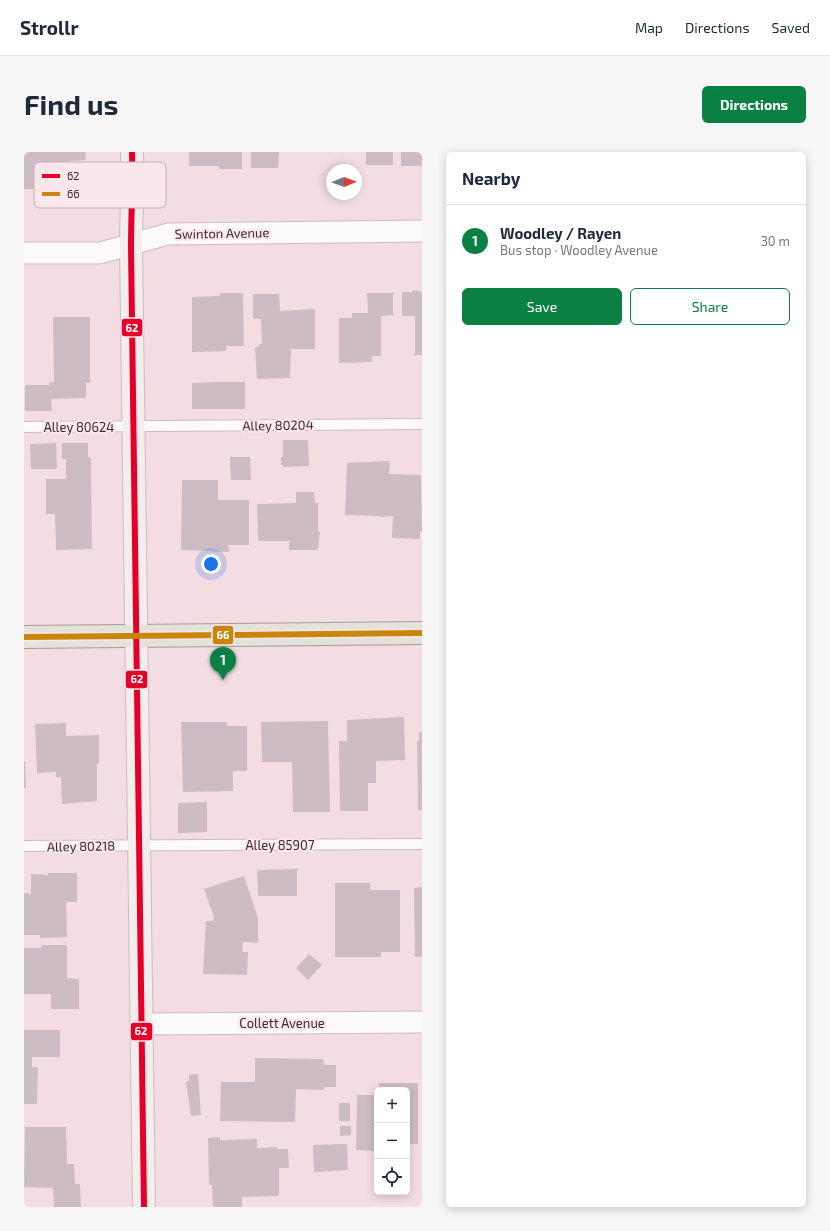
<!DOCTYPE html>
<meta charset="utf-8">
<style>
:root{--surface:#fff;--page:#f6f6f7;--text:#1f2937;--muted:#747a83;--line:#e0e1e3;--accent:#0b8043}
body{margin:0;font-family:"Exo 2",sans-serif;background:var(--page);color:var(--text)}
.controls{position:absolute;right:12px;bottom:12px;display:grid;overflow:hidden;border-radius:6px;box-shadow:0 2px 10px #0003}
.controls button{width:36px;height:36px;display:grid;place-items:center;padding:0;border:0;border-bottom:1px solid var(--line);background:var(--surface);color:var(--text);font:20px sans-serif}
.compass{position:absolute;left:302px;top:12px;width:36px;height:36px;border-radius:50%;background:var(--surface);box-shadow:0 2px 10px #0003;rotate:89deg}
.you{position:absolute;left:187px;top:412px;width:14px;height:14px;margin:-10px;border:3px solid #fff;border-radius:50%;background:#1a73e8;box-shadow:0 0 0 6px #1a73e833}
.badge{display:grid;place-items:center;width:26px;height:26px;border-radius:50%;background:var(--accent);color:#fff;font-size:13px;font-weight:700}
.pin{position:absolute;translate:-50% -33px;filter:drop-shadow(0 1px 2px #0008)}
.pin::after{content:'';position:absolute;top:21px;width:14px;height:12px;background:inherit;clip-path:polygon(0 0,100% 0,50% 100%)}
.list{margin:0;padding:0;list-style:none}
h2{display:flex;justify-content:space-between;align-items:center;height:52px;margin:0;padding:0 16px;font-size:17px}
h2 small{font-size:13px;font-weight:400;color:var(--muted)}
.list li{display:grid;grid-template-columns:26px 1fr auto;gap:12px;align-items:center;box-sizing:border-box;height:72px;padding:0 16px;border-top:1px solid var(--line)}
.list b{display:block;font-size:15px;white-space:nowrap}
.list p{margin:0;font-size:13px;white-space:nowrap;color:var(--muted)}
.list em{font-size:13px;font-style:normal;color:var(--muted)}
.actions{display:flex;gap:8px;padding:12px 16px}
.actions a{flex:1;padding:9px 0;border:1px solid var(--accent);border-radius:6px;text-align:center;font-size:14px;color:var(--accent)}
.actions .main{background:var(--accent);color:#fff}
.icon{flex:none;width:22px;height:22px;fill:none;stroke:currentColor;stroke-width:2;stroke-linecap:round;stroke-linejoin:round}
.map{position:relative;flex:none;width:398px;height:1055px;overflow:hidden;border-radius:6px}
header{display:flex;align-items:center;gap:24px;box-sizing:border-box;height:56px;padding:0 20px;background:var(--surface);border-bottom:1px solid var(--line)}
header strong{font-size:19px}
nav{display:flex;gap:22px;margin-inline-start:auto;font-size:14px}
.intro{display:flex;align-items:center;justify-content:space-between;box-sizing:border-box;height:96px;padding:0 24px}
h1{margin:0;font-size:28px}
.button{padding:10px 18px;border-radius:6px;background:var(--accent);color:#fff;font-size:14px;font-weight:700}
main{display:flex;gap:24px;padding:0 24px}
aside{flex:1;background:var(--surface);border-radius:6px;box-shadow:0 2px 10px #0003}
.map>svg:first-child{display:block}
.building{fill:#cebcc4}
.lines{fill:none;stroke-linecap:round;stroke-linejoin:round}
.lane-casing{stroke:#cebbc0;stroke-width:12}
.street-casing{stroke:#cebbc0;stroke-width:23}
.secondary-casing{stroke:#cebbc0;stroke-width:24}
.primary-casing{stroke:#a69d91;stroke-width:24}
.lane{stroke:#fdfafb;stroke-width:10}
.street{stroke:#fdfafb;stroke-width:21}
.secondary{stroke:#f1eeeb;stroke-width:22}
.primary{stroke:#e4e2da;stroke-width:22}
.bus-1-casing{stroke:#fae7ec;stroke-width:9}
.bus-2-casing{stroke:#fae7ec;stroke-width:9}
.bus-1{stroke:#e4002b;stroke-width:6}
.bus-2{stroke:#c8870c;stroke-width:6}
.labels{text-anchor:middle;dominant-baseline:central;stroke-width:4;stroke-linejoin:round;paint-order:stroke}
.street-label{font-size:13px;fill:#3b2a2f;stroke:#fae7ec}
.key{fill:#fae7ec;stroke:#c1aeb3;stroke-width:1}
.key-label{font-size:11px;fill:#3b2a2f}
.line-badge{stroke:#fae7ec;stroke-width:1.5}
.badge-label{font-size:11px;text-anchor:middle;font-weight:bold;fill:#fff}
</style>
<header>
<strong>Strollr</strong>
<nav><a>Map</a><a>Directions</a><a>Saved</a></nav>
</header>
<div class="intro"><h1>Find us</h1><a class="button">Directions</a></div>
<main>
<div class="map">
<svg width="398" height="1055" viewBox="0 0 398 1055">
<rect width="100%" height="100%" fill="#f4dce3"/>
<g class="building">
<path d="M 0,0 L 61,0 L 62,8 L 45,9 L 45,15 L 23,16 L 23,37 L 0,37 Z"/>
<path d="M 165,0 L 218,0 L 218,17 L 195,17 L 195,14 L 165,14 Z"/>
<path d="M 227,0 L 255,0 L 254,16 L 227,16 Z"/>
<rect x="342" y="0" width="27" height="13"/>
<rect x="377" y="0" width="21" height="14"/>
<path d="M 389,138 L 398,140 L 398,203 L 391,203 L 391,164 L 378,164 L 378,140 L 389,140 Z"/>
<path d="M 196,141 L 219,141 L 220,194 L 202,194 L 202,199 L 168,200 L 168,145 L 196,144 Z"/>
<path d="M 343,141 L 369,141 L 369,163 L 357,164 L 357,204 L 348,204 L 348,210 L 315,211 L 315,166 L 328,166 L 328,161 L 344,161 Z"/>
<path d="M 229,142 L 255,142 L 256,159 L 291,157 L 291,197 L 267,197 L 266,226 L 233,227 L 231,195 L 235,195 L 235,192 L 238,192 L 237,167 L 229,167 Z"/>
<path d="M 29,165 L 66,165 L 66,231 L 62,231 L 62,246 L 27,247 L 28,259 L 1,259 L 1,233 L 26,233 L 25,230 L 30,230 Z"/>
<path d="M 192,230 L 221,230 L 221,257 L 168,257 L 168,231 Z"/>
<path d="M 259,288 L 284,288 L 285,314 L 259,315 L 259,313 L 257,313 L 257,305 L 259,305 Z"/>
<path d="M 32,291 L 33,317 L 7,317 L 6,292 Z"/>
<path d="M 38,291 L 64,291 L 64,305 L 67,306 L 68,397 L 32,398 L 31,362 L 22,362 L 22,327 L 42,327 L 42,307 L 38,307 Z"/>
<path d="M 206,305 L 226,305 L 227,328 L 207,328 Z"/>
<path d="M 366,309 L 365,322 L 397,323 L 398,379 L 396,379 L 396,387 L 368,386 L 369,364 L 355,365 L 355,364 L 321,363 L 323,311 Z"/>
<path d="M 158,328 L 194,328 L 194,348 L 225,348 L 225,393 L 204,393 L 205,400 L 157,398 Z"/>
<path d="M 272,340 L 290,340 L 291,351 L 294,351 L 294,380 L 296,380 L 294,398 L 265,398 L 265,389 L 234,389 L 233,352 L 272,351 Z"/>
<path d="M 380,565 L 381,608 L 352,609 L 352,631 L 344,631 L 344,659 L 316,659 L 315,589 L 323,589 L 323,568 Z"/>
<path d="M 304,569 L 306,660 L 269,660 L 268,610 L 238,610 L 237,570 Z"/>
<path d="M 157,570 L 203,570 L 203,574 L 223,574 L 223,619 L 209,619 L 209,639 L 159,640 Z"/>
<path d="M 42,571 L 42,584 L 75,583 L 75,611 L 73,611 L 73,649 L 38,652 L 37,625 L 32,625 L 32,620 L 13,621 L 11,572 Z"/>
<path d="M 395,580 L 398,580 L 398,658 L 394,658 L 393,589 L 395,589 Z"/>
<path d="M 0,610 L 1,610 L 2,636 L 0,636 Z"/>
<path d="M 183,650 L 183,680 L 154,681 L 154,651 Z"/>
<path d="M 273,717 L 273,744 L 234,744 L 233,718 Z"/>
<path d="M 24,721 L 53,721 L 53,750 L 42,750 L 43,785 L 16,786 L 16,783 L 0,783 L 0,741 L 7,742 L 7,722 L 24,723 Z"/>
<path d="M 220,724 L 234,766 L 234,791 L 219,790 L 218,800 L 224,800 L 223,823 L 179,822 L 182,769 L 189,769 L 190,765 L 180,737 Z"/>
<path d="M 311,731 L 346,731 L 346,738 L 376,738 L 376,800 L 357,800 L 357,805 L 311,805 Z"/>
<path d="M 398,735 L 398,805 L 391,805 L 390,736 Z"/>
<path d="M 17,793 L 43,793 L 43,826 L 55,827 L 55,857 L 27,857 L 27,842 L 0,842 L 0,796 L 17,796 Z"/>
<path d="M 285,802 L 298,813 L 284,828 L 272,816 Z"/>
<path d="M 0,878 L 36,878 L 36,905 L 8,905 L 8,915 L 14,915 L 13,952 L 0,952 Z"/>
<path d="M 231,906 L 299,907 L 300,913 L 312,913 L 312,935 L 300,935 L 300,938 L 272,937 L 271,970 L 196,969 L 197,930 L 231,930 Z"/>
<path d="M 174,922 L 177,963 L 167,964 L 162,930 L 165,929 L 165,923 Z"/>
<path d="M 355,931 L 394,931 L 394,992 L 383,992 L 383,938 L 355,938 Z"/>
<path d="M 333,943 L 353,943 L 353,999 L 332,998 Z"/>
<rect x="315" y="951" width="11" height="18"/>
<path d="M 316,974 L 327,974 L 327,983 L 316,984 Z"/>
<path d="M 1,975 L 42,975 L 43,1012 L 50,1012 L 51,1032 L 56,1032 L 57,1055 L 30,1055 L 29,1036 L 0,1035 Z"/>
<path d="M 196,985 L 196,988 L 233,987 L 233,996 L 253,995 L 253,997 L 264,997 L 265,1016 L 255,1016 L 255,1044 L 218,1045 L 218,1055 L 189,1055 L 188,1033 L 185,1033 L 184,986 Z"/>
<path d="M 323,992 L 324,1018 L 290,1020 L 289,993 Z"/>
</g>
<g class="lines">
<defs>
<g id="lane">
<path d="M 0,275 L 398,272"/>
<path d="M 0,694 L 398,692"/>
</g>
<g id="street">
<path d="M 0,101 L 76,101 L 144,82 L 398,79"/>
<path d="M 117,872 L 398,870"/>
</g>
<path id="secondary" d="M 108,0 C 109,32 107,64 107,95 C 111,415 115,735 120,1055"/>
<path id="primary" d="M 0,485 L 398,481"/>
</defs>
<use href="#lane" class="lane-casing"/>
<use href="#street" class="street-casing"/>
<use href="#secondary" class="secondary-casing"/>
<use href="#primary" class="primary-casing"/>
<use href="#lane" class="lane"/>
<use href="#street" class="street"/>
<use href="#secondary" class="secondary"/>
<use href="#primary" class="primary"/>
<defs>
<path id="bus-1" d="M 108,0 C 109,32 107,64 107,95 C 111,415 115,735 120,1055"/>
<path id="bus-2" d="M 0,485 L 398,481"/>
</defs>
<use href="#bus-1" class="bus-1-casing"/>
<use href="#bus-2" class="bus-2-casing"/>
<use href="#bus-1" class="bus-1"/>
<use href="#bus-2" class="bus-2"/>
</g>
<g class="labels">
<g class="street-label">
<text transform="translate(198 81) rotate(-1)">Swinton Avenue</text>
<text transform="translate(254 273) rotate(-1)">Alley 80204</text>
<text x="55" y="275">Alley 80624</text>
<text x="256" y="693">Alley 85907</text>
<text transform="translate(57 694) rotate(-1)">Alley 80218</text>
<text x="258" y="871">Collett Avenue</text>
</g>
</g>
<rect x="10" y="10" width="132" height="46" rx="6" class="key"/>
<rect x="18" y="22" width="18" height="4" fill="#e4002b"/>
<rect x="18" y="40" width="18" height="4" fill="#c8870c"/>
<g class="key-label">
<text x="43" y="28">62</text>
<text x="43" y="46">66</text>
</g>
<g class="line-badge">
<rect x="97" y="166" width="22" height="19" rx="4" fill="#e4002b"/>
<rect x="188" y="473" width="22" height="20" rx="4" fill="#c8870c"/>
<rect x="101" y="518" width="23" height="19" rx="4" fill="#e4002b"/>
<rect x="106" y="870" width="23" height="19" rx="4" fill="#e4002b"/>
</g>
<g class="badge-label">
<text x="108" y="180">62</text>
<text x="199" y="487">66</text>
<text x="113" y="531">62</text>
<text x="117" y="883">62</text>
</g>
</svg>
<div class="controls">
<button>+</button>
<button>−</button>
<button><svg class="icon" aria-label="locate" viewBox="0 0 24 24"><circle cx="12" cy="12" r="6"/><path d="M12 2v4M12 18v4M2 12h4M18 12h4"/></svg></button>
</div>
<svg class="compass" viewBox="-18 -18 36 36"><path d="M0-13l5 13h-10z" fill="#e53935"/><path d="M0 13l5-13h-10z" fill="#747a83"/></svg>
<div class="you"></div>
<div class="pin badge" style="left:199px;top:528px">1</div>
</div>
<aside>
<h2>Nearby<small></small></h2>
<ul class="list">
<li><span class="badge">1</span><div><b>Woodley / Rayen</b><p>Bus stop · Woodley Avenue</p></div><em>30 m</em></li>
</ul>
<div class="actions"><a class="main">Save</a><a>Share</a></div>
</aside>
</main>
